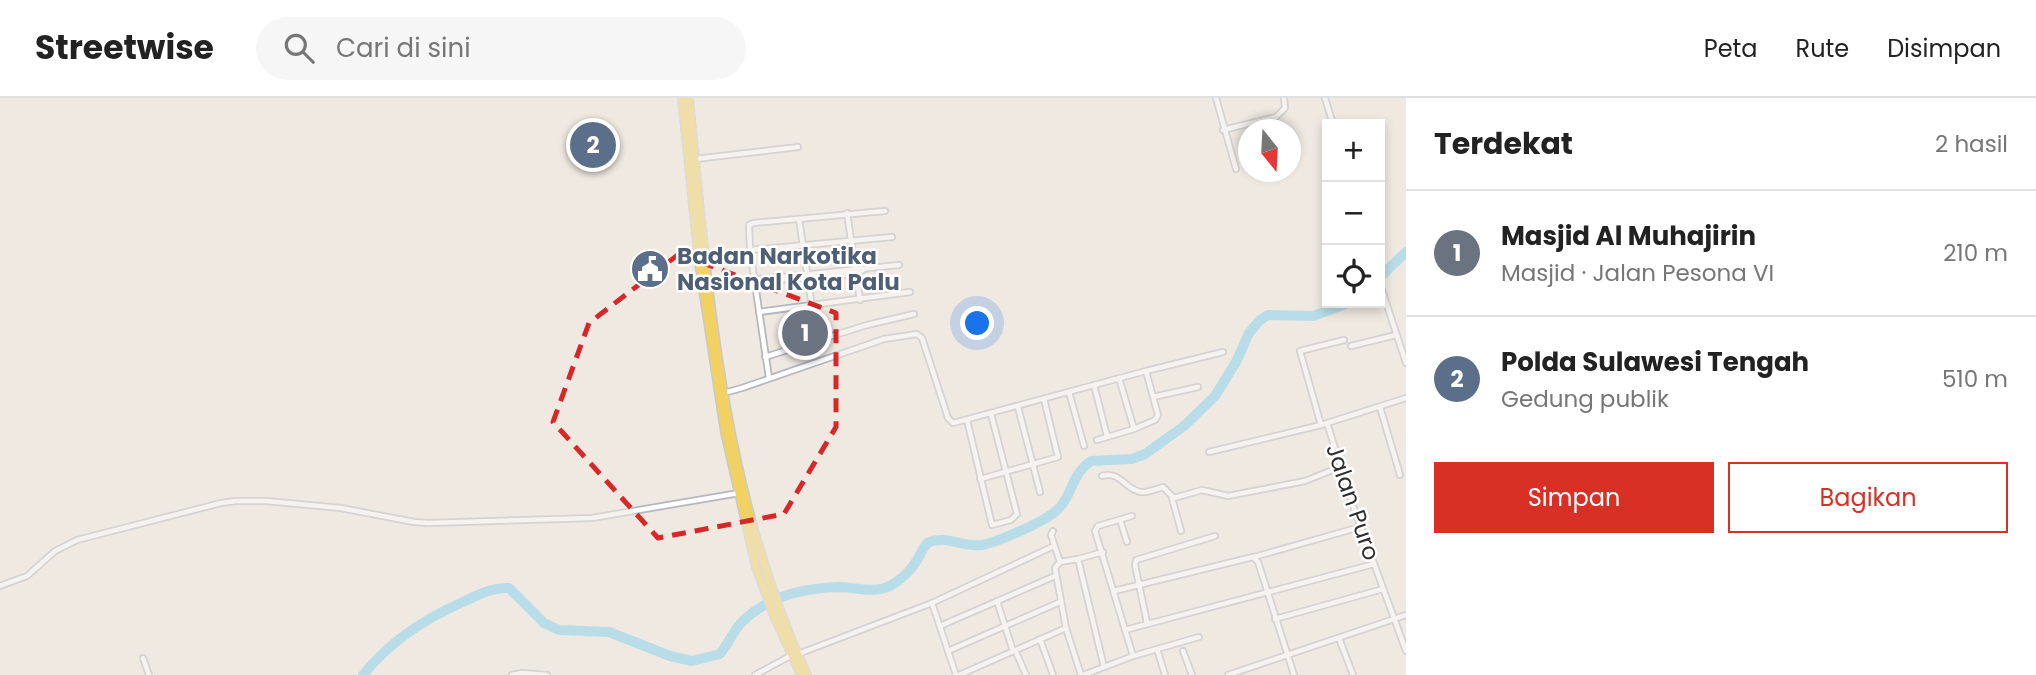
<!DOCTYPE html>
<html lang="id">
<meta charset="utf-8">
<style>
:root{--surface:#fff;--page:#f6f6f6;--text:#222;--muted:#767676;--line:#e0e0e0;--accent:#d93025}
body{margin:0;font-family:Poppins,sans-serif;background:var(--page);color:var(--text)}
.controls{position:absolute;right:21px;top:21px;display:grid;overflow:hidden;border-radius:0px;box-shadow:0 4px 10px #0003}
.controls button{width:63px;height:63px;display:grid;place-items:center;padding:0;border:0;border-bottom:2px solid var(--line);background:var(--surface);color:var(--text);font:35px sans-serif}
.compass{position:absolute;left:1238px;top:21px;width:63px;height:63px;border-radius:50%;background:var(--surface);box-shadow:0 4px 10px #0003;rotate:162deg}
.you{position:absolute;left:978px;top:226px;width:24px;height:24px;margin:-18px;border:5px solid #fff;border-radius:50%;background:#1a73e8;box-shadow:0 0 0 10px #1a73e833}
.badge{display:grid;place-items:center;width:46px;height:46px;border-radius:50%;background:var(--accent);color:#fff;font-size:23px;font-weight:700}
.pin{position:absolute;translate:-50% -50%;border:4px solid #fff;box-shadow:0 2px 7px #0006}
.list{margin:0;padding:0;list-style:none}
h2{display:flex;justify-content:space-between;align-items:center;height:91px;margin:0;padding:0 28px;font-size:30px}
h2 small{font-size:23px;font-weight:400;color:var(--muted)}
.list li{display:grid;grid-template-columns:46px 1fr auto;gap:21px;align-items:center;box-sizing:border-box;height:126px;padding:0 28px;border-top:2px solid var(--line)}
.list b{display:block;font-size:26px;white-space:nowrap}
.list p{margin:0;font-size:23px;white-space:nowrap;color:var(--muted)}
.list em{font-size:23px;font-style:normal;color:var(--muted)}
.actions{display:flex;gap:14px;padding:21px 28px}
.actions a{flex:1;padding:16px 0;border:2px solid var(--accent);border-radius:0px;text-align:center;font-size:24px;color:var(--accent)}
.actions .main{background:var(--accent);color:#fff}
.icon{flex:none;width:38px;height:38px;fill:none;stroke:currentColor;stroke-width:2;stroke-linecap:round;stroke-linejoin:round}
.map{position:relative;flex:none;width:1406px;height:577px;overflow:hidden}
header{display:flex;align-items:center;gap:42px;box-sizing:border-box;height:98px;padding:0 35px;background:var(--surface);border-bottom:2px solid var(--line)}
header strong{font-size:33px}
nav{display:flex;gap:38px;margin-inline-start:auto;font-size:24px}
.search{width:490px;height:63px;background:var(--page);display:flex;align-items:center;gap:18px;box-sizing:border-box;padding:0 24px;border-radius:38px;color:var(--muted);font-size:26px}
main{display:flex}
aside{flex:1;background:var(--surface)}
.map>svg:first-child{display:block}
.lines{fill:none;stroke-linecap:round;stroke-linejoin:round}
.river{stroke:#75cff0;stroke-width:10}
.minor-casing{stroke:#b4b7c1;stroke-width:8}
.primary-casing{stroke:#c9c9c9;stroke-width:10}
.minor{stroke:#fff;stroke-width:4.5}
.primary{stroke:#f2d163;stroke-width:7}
.marked{fill:none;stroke:#d62828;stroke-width:5;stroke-dasharray:14 9;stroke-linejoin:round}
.labels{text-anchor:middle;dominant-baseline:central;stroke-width:5;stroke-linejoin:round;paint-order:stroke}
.service-label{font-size:23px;font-weight:bold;fill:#4e5e75;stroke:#fff;text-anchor:start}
.street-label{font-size:23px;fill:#2e2e2e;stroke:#fff}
</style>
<header>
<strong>Streetwise</strong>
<div class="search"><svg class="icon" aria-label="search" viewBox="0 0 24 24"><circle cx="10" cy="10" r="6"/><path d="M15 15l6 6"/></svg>Cari di sini</div>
<nav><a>Peta</a><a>Rute</a><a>Disimpan</a></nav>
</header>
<main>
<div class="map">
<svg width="1406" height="577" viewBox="0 0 1406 577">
<rect width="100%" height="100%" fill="#efe9e1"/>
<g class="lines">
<g class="river">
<path d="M 1380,179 L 1406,154"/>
<path d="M 363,577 C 390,543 424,521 463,504 C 478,497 492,489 509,490 L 544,525 L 559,532 L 609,534 L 670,558 L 692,563 L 720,556 C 728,546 733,534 741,525 C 766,499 804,490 839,489 C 852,489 868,494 881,491 C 895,488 910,474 917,462 C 921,456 923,448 929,444 C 945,437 965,450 982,447 C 997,444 1014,436 1027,430 C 1040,423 1058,416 1065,402 C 1074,387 1075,374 1091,363 L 1132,361 L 1145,356 L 1184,328 L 1215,298 L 1236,264 L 1249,235 L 1259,223 L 1268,217 L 1313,218 L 1348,205"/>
</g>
<defs>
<g id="minor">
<path d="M 1216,0 L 1236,71"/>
<path d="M 1325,0 L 1333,26"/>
<path d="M 1223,32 L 1276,19 L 1285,10 L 1284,0"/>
<path d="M 695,61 L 798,49"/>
<path d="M 847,115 L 860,202"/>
<path d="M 799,121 L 812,209 L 820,241"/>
<path d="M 750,152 L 892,139"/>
<path d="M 752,182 L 899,167"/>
<path d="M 1380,186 L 1406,265"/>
<path d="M 708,190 L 748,184 L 855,176 L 863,172"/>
<path d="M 759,214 L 910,194"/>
<path d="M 1351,248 L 1396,237"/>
<path d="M 765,259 L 867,227 L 914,216"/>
<path d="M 1146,273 L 1223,254"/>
<path d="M 769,280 L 750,152 L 749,127 L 753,125 L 885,113"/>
<path d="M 1119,280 L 1134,331"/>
<path d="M 1094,287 L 1107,338"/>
<path d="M 1069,294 L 1084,348"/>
<path d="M 724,295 L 742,290 L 884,241 L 917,236 L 922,240 L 948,320 L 953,325 L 1146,273 L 1158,317 L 1155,322 L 1134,331 L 1097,342"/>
<path d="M 1153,299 L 1198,289"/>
<path d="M 1018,309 L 1040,394"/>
<path d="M 1380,309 L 1400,377"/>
<path d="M 967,322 L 992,427 L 1011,422 L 1017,416 L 991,316"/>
<path d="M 1327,325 L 1353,408 L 1406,553"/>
<path d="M 1321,327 L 1300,253 L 1344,242"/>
<path d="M 1209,354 L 1321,327 L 1406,300"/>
<path d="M 1102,378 C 1120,372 1125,392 1141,394 C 1148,395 1156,391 1163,389 L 1174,400 L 1202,392 L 1228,398 L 1305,383 L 1340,369"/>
<path d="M 980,381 L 1058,359 L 1044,301"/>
<path d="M 1172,400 L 1181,433"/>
<path d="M 1132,418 L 1098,428 L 1095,433 L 1133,558"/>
<path d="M 1120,422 L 1127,444"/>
<path d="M 1053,433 L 1051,437 L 1060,464"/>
<path d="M 1254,459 L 1360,429"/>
<path d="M 1078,461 L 1104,569"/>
<path d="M 0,488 L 27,478 L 55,453 L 77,442 L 221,405 L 236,403 L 266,403 L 341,410 L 414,424 L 428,425 L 592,420 L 739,395"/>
<path d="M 1114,493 L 1253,459 L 1258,464 L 1294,577"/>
<path d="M 997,503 L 1013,553"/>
<path d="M 932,505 L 956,577"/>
<path d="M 1275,521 L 1383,491"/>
<path d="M 1147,525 L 1135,467 L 1136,462 L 1215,438"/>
<path d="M 940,528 L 1055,478"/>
<path d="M 1125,532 L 1374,466"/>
<path d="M 1339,540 L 1353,577"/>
<path d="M 1040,541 L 1053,577"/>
<path d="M 1157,551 L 1165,577"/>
<path d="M 1015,552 L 1026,577"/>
<path d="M 948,553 L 1060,504"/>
<path d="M 1183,553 L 1192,577"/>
<path d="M 798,556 L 932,505 L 1054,448"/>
<path d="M 143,560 L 149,577"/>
<path d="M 512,577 L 522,575 L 547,577"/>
<path d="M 755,577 L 792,557"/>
<path d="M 959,577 L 1066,530"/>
<path d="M 1081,577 L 1066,530 L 1055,470 L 1060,464 L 1078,461 L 1103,454"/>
<path d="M 1083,577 L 1133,558 L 1199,539"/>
<path d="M 1228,577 L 1406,517"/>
</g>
<g id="primary">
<path d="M 682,0 L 699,165 L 725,335 L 756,469 L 774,518 L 801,577"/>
<path d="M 689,0 C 708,195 723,397 807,577"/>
</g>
</defs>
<use href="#minor" class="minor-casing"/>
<use href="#primary" class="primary-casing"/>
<use href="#minor" class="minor"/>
<use href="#primary" class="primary"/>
</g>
<path d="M0 0H1406V577H0ZM 679,156 L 836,215 L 836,329 L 784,416 L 658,440 L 553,324 L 589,225 Z" fill="#efe9e1" fill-opacity=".55" fill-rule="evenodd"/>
<path class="marked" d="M 679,156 L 836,215 L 836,329 L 784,416 L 658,440 L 553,324 L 589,225 Z"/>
<defs>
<symbol id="civic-disc" viewBox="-11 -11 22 22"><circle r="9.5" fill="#5c6f8a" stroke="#fff"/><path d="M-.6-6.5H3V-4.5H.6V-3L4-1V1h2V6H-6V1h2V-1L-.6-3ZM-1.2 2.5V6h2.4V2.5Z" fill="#fff"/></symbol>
</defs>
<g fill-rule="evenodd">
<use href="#civic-disc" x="628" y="149" width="44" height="44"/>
</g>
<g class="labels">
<g class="service-label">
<text x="677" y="158">Badan Narkotika<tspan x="677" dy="26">Nasional Kota Palu</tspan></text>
</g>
<g class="street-label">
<text transform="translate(1353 404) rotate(71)">Jalan Puro</text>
</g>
</g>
</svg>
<div class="controls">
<button>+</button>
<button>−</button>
<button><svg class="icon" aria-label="locate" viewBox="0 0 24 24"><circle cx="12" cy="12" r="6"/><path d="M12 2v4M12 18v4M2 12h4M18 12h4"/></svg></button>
</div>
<svg class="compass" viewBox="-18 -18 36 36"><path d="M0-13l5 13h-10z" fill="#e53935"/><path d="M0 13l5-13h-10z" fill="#767676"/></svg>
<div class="you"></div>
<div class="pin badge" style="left:805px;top:235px;background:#6b7280">1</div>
<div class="pin badge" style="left:593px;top:47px;background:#5c6f8a">2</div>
</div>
<aside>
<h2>Terdekat<small>2 hasil</small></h2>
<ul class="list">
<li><span class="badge" style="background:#6b7280">1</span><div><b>Masjid Al Muhajirin</b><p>Masjid · Jalan Pesona VI</p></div><em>210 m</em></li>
<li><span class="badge" style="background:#5c6f8a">2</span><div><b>Polda Sulawesi Tengah</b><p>Gedung publik</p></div><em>510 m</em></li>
</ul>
<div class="actions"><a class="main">Simpan</a><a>Bagikan</a></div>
</aside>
</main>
